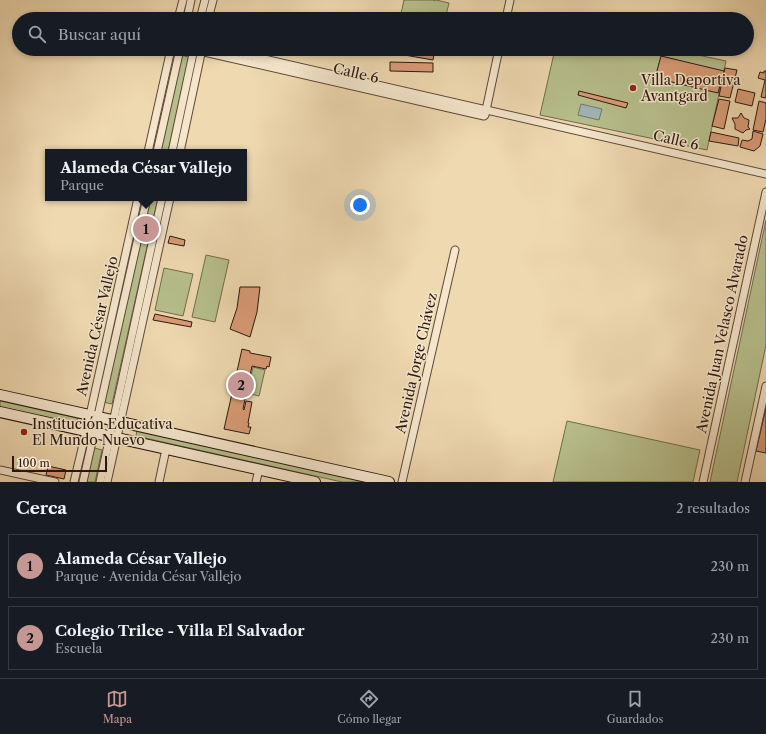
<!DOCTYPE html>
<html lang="es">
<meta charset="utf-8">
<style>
:root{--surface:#171b24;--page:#242831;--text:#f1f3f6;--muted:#9ea1a6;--line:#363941;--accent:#c59692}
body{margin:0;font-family:"Libre Caslon Text",serif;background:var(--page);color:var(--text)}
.scale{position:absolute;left:12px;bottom:10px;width:95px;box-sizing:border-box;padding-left:4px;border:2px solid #2b170f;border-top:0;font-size:11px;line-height:14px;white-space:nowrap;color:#2b170f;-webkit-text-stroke:3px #f5e6cc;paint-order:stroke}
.you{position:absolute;left:360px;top:205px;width:14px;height:14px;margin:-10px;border:3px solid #fff;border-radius:50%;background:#1a73e8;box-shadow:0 0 0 6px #1a73e833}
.badge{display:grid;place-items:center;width:26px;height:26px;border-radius:50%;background:var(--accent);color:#111;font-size:13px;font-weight:700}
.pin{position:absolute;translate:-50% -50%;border:2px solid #fff;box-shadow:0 1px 4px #0006}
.popup{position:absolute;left:45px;top:149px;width:202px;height:52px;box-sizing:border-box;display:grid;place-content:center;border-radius:0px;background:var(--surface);filter:drop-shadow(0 1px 3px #0005);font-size:13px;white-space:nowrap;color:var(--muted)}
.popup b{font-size:15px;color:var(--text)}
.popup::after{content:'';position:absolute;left:50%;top:100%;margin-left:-8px;border:8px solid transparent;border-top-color:var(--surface)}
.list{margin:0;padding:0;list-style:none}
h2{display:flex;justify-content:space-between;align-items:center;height:52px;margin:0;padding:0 16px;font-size:17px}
h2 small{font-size:13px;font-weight:400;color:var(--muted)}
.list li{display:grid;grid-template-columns:26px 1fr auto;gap:12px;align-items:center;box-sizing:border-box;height:64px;margin:0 8px 8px;padding:0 8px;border:1px solid var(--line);border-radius:0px}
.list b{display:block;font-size:15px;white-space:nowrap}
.list p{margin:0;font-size:13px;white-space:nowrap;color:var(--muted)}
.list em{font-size:13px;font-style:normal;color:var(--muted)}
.icon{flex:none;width:22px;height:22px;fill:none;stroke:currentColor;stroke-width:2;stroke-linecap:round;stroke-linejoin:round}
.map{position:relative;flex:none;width:766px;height:482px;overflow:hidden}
.search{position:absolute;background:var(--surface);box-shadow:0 2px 6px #0003;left:12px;right:12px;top:12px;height:44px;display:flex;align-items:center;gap:10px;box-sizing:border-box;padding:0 14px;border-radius:22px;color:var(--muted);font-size:15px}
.sheet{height:196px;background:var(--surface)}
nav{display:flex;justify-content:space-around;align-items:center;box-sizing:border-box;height:56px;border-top:1px solid var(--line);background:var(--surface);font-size:11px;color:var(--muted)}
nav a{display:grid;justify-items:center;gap:2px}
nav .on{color:var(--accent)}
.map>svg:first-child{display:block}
.green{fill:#b7c08d;stroke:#716c4e}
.water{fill:#a0b7b8;stroke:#717774}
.building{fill:#da9c77;stroke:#2b170f}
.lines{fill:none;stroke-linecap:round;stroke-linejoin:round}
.street-casing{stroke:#5c4838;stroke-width:9}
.secondary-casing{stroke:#2b170f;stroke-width:12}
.street{stroke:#f5e6cc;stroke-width:7}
.secondary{stroke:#f5e6cc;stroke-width:10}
.poi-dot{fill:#8f2418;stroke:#f5e6cc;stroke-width:1.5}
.labels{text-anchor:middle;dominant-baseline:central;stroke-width:3;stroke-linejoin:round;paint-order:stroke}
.street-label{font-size:14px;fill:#2b170f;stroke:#f5e6cc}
.poi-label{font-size:14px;fill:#2b170f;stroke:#f5e6cc;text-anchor:start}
</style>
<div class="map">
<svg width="766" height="482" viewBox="0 0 766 482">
<rect width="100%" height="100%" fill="#efd9b1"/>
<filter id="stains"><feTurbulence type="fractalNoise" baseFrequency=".005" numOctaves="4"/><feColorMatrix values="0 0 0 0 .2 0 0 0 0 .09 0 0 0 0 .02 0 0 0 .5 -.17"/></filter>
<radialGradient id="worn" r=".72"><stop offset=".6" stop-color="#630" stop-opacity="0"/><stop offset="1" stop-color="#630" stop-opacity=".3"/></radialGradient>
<g class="green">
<path d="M 404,0 L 434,0 L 434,1 L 436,0 L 449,3 L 445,19 L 400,18 Z"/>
<path d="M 555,49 L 670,49 L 726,61 L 707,150 L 540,115 Z"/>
<path d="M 180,55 L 189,57 L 168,152 L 159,152 Z"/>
<path d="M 149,198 L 158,198 L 112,404 L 103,402 Z"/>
<path d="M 766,220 L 766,345 L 737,482 L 710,482 Z"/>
<path d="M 206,255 L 229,260 L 215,322 L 192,317 Z"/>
<path d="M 164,268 L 193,274 L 183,316 L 155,310 Z"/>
<path d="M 253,367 L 265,370 L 259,396 L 247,393 Z"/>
<path d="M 0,399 L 78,417 L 77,424 L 0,407 Z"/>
<path d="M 567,421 L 700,450 L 693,482 L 553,482 Z"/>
<path d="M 137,430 L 370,482 L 342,482 L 136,436 Z"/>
<path d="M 91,447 L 102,450 L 95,482 L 83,482 Z"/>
</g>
<path class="water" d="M 581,104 L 602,109 L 599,120 L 578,115 Z"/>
<g class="building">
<path d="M 394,49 L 435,49 L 433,60 L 393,53 Z"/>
<path d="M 661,56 L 724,71 L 718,93 L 655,78 Z"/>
<path d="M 390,62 L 433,63 L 433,72 L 390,71 Z"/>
<path d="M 725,68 L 737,70 L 730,98 L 719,96 Z"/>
<path d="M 764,71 L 766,71 L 766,98 L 761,97 L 765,80 L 758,78 L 760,72 L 764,73 Z"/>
<path d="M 738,89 L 755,93 L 752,106 L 735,102 Z"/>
<path d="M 579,91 L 628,103 L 626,108 L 578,95 Z"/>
<path d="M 719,99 L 730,101 L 724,129 L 712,126 Z"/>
<path d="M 759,101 L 766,103 L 766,119 L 763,132 L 753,130 Z"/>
<path d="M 741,113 L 744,118 L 749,120 L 748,127 L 750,129 L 746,130 L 743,133 L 735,129 L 735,124 L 732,118 L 738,118 Z"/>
<path d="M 753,131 L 763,134 L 760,146 L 754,151 L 740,147 L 742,140 L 748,141 L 752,139 Z"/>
<path d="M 711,132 L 739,138 L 738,146 L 709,141 Z"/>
<path d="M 170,236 L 185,240 L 184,246 L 168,243 Z"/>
<path d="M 240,287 L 260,287 L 257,312 L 250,337 L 230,329 L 237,308 Z"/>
<path d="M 155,314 L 192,322 L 191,327 L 153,320 Z"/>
<path d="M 242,349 L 250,351 L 250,353 L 271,357 L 269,367 L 267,366 L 266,369 L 252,366 L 243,409 L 244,410 L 246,401 L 252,402 L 248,423 L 249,423 L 248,427 L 251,427 L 249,434 L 224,429 Z"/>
<path d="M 766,408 L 766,453 L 756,451 Z"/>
<path d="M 48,466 L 66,470 L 64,479 L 46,475 Z"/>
</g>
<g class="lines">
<defs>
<g id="street">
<path d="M 178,19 L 183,0"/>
<path d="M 187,19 L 191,0"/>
<path d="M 200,19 L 205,0"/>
<path d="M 208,19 L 213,0"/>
<path d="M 506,19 L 510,0"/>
<path d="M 191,49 L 484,116 L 485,115 L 499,49"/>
<path d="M 221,49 L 766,174"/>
<path d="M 148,152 L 171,49"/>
<path d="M 157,152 L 180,49"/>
<path d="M 172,152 L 194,49"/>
<path d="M 180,152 L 202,49"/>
<path d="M 0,470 L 55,482"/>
<path d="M 74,482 L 90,415 L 138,198"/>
<path d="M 83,482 L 147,198"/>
<path d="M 100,482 L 162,198"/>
<path d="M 107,482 L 170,198"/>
<path d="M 159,482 L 166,449"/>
<path d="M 256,482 L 259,469"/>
<path d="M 402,482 L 455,250"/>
<path d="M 703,482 L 766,192"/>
<path d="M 745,482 L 766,386"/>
</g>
<g id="secondary">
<path d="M 0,395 L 389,482"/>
<path d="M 0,412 L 315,482"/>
</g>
</defs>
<use href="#street" class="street-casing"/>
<use href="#secondary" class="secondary-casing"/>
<use href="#street" class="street"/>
<use href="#secondary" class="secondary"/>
</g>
<g class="poi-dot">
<circle cx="633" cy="88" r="4"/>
<circle cx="24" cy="432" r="4"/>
</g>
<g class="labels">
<g class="street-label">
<text transform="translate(356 73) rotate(13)">Calle 6</text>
<text transform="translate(676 140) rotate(13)">Calle 6</text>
<text transform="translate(97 326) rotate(-77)">Avenida César Vallejo</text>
<text transform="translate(722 334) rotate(-78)">Avenida Juan Velasco Alvarado</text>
<text transform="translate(416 363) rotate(-77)">Avenida Jorge Chávez</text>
</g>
<g class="poi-label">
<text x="641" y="80">Villa Deportiva<tspan x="641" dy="16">Avantgard</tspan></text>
<text x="32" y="424">Institución Educativa<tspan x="32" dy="16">El Mundo Nuevo</tspan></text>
</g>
</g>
<rect width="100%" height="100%" filter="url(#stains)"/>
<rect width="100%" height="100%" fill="url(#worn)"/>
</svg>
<div class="scale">100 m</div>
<div class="you"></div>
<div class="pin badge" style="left:146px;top:229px">1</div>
<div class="popup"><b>Alameda César Vallejo</b>Parque</div>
<div class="pin badge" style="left:241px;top:385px">2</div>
<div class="search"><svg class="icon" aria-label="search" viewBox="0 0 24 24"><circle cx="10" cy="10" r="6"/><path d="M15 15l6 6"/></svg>Buscar aquí</div>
</div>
<section class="sheet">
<h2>Cerca<small>2 resultados</small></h2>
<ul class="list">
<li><span class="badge">1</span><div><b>Alameda César Vallejo</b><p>Parque · Avenida César Vallejo</p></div><em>230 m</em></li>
<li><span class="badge">2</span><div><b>Colegio Trilce - Villa El Salvador</b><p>Escuela</p></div><em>230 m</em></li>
</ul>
</section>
<nav>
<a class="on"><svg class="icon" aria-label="map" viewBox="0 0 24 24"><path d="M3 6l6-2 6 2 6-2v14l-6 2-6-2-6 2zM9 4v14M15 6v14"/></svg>Mapa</a>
<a><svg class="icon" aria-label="directions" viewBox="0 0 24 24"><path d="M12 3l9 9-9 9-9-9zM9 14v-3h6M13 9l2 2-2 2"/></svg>Cómo llegar</a>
<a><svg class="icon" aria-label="saved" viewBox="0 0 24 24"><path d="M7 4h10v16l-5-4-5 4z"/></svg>Guardados</a>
</nav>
